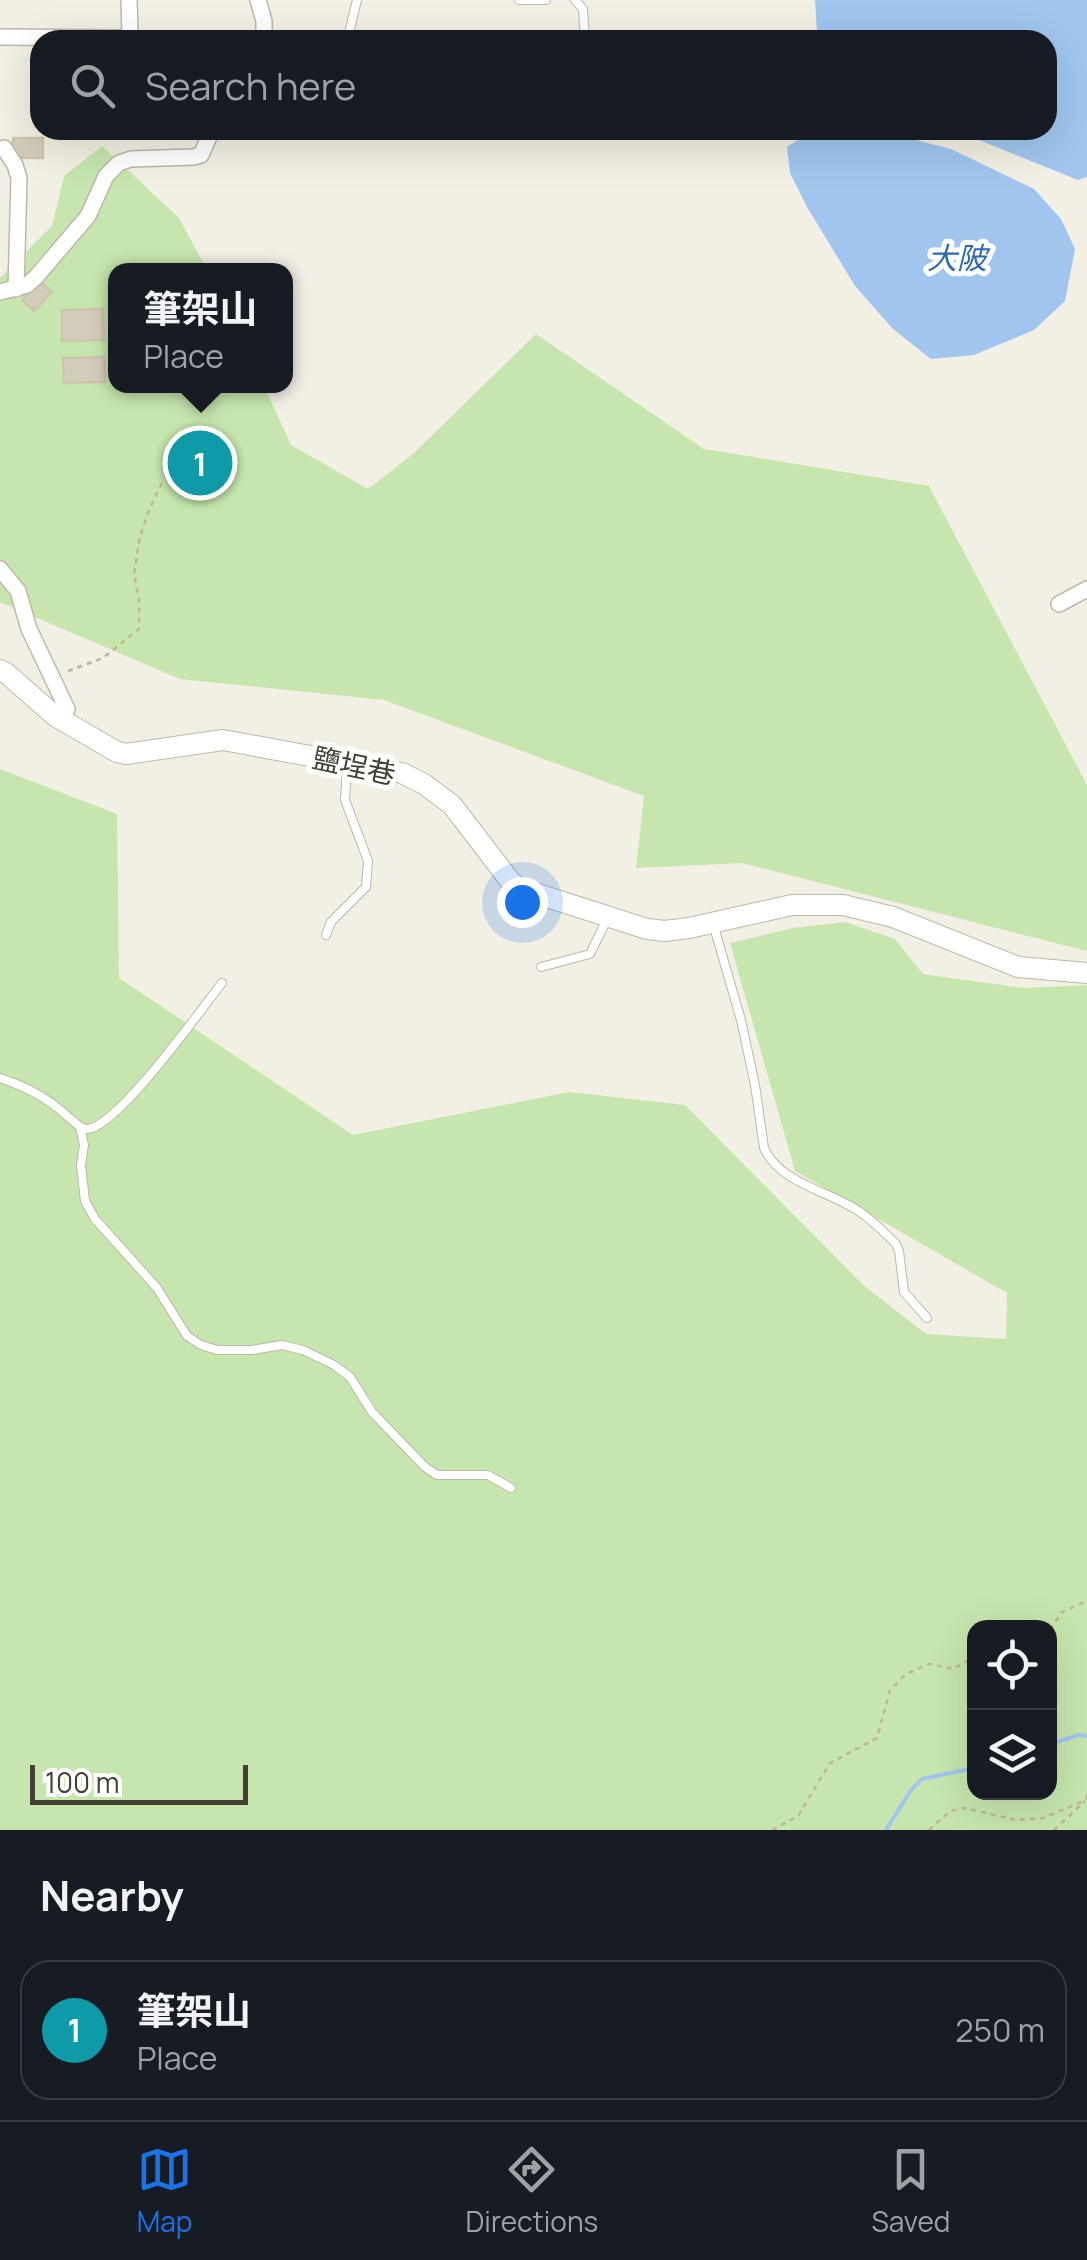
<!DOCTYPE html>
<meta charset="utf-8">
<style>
:root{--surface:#171b24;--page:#20242c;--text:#f1f3f6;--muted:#9ea1a6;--line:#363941;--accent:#1a73e8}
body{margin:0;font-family:Manrope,"Noto Sans TC",sans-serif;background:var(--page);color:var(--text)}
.controls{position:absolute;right:30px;bottom:30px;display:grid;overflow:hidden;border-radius:20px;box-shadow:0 10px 40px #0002}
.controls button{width:90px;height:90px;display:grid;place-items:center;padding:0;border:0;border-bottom:2px solid var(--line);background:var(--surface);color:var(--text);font:50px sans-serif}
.scale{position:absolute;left:30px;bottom:25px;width:218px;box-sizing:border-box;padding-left:10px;border:5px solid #444034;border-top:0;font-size:28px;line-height:35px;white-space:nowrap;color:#444034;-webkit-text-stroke:8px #fff;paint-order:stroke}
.you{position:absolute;left:522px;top:902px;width:35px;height:35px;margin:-25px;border:8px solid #fff;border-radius:50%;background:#1a73e8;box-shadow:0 0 0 15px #1a73e833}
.badge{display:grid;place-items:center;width:65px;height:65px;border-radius:50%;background:var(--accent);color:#fff;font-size:32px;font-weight:700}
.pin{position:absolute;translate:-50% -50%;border:5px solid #fff;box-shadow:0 2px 10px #0006}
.popup{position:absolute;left:108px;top:263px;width:185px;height:130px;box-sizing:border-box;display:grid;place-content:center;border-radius:20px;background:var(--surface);filter:drop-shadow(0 2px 8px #0005);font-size:32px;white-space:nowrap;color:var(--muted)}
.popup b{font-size:38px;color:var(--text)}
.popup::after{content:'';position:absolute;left:50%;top:100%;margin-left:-20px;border:20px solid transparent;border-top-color:var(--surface)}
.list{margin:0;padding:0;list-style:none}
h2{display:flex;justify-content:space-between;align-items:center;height:130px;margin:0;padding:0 40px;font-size:42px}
h2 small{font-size:32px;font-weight:400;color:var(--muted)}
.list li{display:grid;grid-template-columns:65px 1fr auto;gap:30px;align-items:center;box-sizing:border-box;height:140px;margin:0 20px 20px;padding:0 20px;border:2px solid var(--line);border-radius:30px}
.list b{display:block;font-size:38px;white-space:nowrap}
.list p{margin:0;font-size:32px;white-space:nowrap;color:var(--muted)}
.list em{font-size:32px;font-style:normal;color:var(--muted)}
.icon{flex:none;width:55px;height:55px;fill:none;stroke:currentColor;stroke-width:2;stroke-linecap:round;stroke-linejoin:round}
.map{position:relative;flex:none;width:1087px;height:1830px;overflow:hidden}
.search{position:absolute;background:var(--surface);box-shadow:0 10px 40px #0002;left:30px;right:30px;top:30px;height:110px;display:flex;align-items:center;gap:25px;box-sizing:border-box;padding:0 35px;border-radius:30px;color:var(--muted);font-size:38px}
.sheet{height:290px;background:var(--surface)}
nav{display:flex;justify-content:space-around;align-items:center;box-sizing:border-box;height:140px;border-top:2px solid var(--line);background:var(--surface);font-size:28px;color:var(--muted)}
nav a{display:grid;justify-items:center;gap:5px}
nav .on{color:var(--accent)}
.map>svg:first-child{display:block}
.green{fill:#c6e6ad;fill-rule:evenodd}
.water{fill:#a0c6ef}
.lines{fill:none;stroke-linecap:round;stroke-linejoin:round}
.stream{stroke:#a0c6ef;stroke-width:4}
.building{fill:#d3ccba;stroke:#cec5ad;stroke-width:2.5}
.service-casing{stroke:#bdb8a7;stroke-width:10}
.minor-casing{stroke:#bdb8a7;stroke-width:18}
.tertiary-casing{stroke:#bdb8a7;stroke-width:22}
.path{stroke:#bfb598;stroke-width:2.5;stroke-dasharray:5 5;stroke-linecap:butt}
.service{stroke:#fff;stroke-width:8}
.minor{stroke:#fff;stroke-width:15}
.tertiary{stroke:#fff;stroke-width:20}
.labels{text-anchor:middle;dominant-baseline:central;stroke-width:10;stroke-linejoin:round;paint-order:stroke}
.street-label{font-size:28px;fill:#444034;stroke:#fff}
.water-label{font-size:30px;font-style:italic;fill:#2f6aae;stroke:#fff}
</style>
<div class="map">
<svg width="1087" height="1830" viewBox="0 0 1087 1830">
<rect width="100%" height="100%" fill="#f2efe4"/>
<g class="green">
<path d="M 102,146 L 179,218 L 207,270 L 115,270 L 115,386 L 264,386 L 291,445 L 368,489 L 414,453 L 536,334 L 704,449 L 929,486 L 1087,785 L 1087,951 L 742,863 L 636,868 L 644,796 L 384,700 L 180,679 L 0,602 L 0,278 L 52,226 L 64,176 Z"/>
<path d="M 0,769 L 117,814 L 119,978 L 353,1135 L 569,1092 L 685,1105 L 863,1285 L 926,1334 L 1006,1339 L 1007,1293 L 795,1171 L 730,943 L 793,928 L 845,922 L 895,939 L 923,974 L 1024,988 L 1087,985 L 1087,1830 L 0,1830 ZM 974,1628 L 1050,1628 L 1050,1792 L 974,1792 Z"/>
</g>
<g class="water">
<path d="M 815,0 L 1087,0 L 1087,177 L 1078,180 L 954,130 L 1047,130 L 1047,40 L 821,40 L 817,32 Z"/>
<path d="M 814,130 L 876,130 L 951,149 L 1034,189 L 1061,219 L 1075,249 L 1065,301 L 1034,330 L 974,355 L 931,359 L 893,329 L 855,286 L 807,207 L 790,173 L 787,147 Z"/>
</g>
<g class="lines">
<g class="stream">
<path d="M 1050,1744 L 1079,1735 L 1087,1736"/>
<path d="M 886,1830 L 911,1790 L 922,1779 L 974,1768"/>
</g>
</g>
<g class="building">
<rect x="13" y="138" width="30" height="20"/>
<path d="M 40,281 L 52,292 L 34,311 L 22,300 Z"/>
<path d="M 103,309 L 104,340 L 62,341 L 62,310 Z"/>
<path d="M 104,357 L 105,382 L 64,383 L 63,358 Z"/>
</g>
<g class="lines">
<defs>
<g id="service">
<path d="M 519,0 L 546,0"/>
<path d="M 575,0 L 583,9 L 585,40"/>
<path d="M 344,40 L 349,33 L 357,0"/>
<path d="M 714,927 L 741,1020 L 755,1085 L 764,1148 C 780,1184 830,1191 860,1212 C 873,1221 885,1233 896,1244 L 899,1251 L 904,1292 L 927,1318"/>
<path d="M 326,935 L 331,922 L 366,887 L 368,861 L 345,800 L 347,766"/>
<path d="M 541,967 L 590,954 L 607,919"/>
<path d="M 0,1078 C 25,1086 48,1098 67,1116 C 73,1120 79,1128 86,1129 C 115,1131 202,1008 222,983"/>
<path d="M 80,1127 L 84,1145 L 81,1165 L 85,1201 L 95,1219 L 157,1288 L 187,1336 L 201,1345 L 217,1350 L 252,1350 L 282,1345 L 303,1350 L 334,1365 L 350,1377 L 372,1412 L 425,1467 L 437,1475 L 488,1475 L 511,1488"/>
</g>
<g id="minor">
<path d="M 258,0 L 264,21 L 264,40"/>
<path d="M 0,37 L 122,38 L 130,33 L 129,0"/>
<path d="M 4,148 L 15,165 L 19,178 L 16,289"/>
<path d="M 0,292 L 27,285 L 36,277 L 88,216 L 106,176 L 119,163 L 131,159 L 193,157 L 201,155 L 212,130"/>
<path d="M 0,569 L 18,591 L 29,629 L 67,709 L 64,715 L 55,716"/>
<path d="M 1059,604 L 1087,589"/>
</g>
<path id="tertiary" d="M 0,670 L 6,673 L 55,716 L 117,752 L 126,754 L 223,740 L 402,773 L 424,784 L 452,805 L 511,882 L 522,889 L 647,929 L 665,931 L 689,928 L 792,905 L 843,905 L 893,917 L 1018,967 L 1087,973"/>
</defs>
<use href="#service" class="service-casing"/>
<use href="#minor" class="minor-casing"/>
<use href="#tertiary" class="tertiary-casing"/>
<g class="path">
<path d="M 68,671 L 103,658 L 139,629 L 139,599 L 134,574 L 140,536 L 149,510 L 162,483 L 200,463"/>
<path d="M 1050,1630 L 1062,1612 L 1087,1601"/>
<path d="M 772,1830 L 798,1816 L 830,1763 L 877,1738 L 890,1690 L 906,1674 L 929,1664 L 953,1669 L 974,1657"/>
<path d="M 929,1830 L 950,1811 L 964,1808 L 1016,1820 L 1043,1818 L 1086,1800 L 1087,1795"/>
<path d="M 1054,1830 L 1085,1801"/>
</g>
<use href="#service" class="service"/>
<use href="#minor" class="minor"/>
<use href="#tertiary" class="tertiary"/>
</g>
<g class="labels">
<g class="street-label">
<text transform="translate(354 765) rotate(12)">鹽埕巷</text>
</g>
<g class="water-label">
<text x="957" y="257">大陂</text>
</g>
</g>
</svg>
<div class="controls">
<button><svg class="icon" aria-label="locate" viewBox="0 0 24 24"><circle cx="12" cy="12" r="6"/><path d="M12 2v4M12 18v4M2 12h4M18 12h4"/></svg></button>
<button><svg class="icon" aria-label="layers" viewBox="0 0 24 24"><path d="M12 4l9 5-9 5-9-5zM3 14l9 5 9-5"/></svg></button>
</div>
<div class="scale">100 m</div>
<div class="you"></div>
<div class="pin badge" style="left:200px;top:463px;background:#0f9aa8">1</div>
<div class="popup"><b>筆架山</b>Place</div>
<div class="search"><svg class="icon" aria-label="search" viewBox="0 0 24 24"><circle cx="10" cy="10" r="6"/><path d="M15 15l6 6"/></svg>Search here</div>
</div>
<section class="sheet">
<h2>Nearby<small></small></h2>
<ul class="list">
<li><span class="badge" style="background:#0f9aa8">1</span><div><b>筆架山</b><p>Place</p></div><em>250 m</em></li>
</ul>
</section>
<nav>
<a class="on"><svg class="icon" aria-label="map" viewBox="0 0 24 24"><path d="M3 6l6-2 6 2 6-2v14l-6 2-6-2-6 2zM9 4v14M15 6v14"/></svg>Map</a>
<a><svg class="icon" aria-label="directions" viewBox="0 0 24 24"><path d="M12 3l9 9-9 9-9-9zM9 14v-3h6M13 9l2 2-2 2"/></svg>Directions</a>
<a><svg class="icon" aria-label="saved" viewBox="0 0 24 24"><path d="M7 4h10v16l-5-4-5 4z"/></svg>Saved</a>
</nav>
